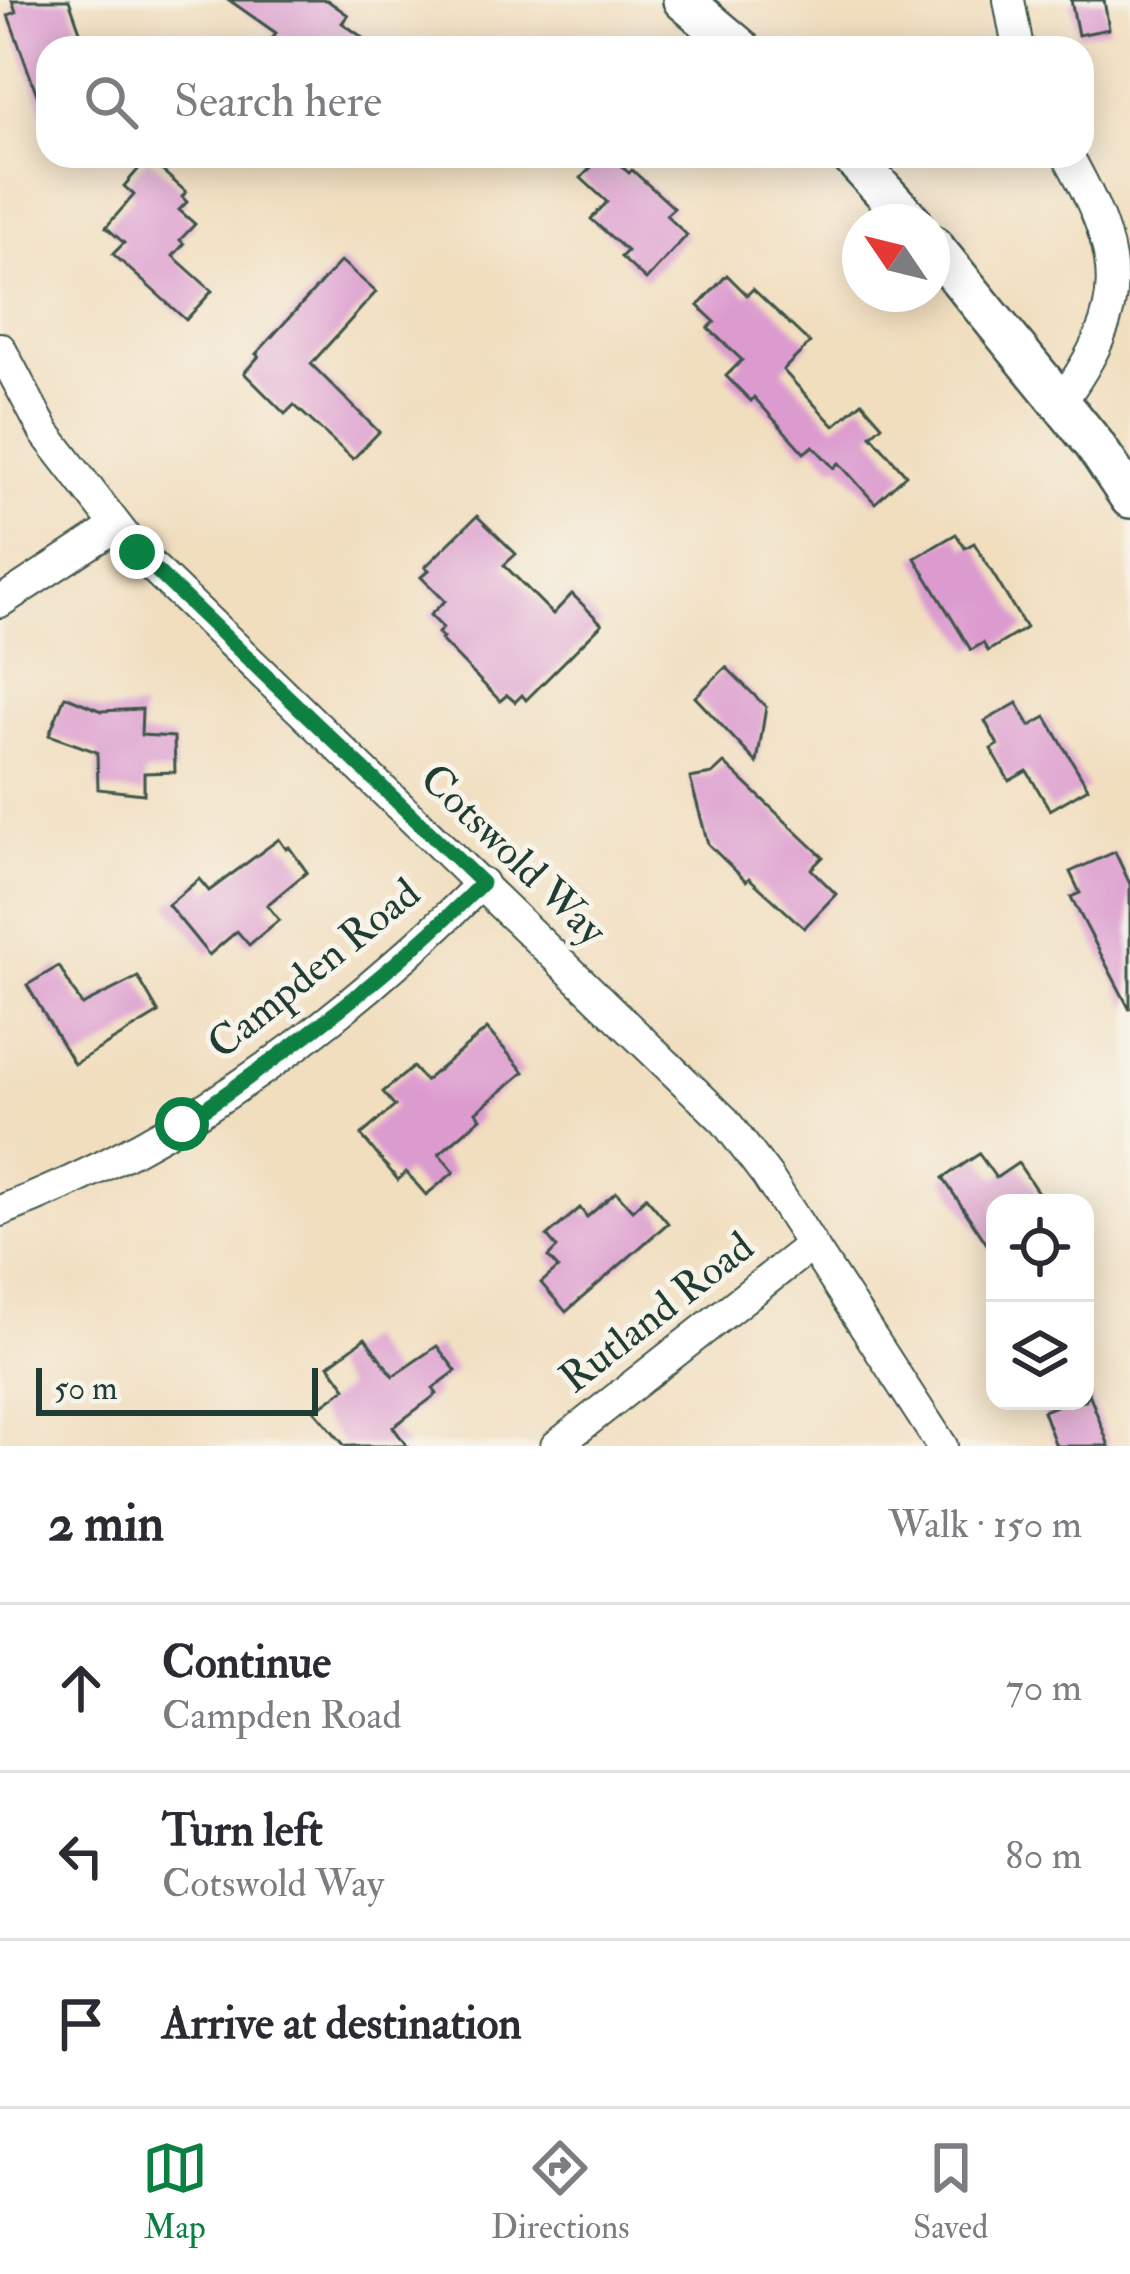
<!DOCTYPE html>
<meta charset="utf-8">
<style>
:root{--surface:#fff;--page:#f2f2f3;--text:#2b2b33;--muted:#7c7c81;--line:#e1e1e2;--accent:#0b8043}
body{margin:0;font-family:"IM FELL Double Pica",serif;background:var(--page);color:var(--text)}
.controls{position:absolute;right:36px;bottom:36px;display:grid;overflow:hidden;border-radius:24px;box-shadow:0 6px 30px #0003}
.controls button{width:108px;height:108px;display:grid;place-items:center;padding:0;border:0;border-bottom:3px solid var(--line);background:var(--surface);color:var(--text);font:60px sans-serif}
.compass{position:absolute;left:842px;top:204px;width:108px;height:108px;border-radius:50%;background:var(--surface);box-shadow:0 6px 30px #0003;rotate:305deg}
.scale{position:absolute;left:36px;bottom:30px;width:282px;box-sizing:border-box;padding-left:12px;border:6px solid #1f3d34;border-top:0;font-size:33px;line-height:42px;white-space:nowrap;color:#1f3d34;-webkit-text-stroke:9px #f7f3e8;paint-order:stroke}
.stop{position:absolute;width:36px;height:36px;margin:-27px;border:9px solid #0b8043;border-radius:50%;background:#fff}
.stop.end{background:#0b8043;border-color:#fff;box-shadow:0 3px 12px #0008}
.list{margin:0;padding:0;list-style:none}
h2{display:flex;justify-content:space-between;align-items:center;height:156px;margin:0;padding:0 48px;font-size:51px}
h2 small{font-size:39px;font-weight:400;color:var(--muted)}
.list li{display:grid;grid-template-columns:78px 1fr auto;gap:36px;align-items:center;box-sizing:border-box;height:168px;padding:0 48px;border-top:3px solid var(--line)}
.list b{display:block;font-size:45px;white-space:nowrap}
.list p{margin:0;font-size:39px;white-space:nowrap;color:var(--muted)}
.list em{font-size:39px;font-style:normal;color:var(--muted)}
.icon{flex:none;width:66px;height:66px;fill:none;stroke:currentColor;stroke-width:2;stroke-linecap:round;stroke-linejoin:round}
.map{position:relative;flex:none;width:1130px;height:1446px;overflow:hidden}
.search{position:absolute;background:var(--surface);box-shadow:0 6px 30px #0003;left:36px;right:36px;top:36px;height:132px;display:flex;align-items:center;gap:30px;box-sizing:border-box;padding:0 42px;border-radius:36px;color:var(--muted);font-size:45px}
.sheet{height:660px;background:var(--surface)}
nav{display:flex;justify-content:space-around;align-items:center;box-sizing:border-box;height:168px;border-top:3px solid var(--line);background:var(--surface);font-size:33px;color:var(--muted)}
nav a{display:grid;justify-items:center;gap:6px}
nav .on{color:var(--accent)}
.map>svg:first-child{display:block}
.building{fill:#dc9bcf}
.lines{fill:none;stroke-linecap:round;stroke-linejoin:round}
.minor-casing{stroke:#3e5549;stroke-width:34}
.tertiary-casing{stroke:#3e5549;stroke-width:44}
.minor{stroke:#fff;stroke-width:30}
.tertiary{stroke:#fff;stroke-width:39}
.route{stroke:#0b8043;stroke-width:15}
.labels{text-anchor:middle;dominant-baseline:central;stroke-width:10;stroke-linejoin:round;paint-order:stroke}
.street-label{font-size:42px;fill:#1f3d34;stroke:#f7f3e8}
</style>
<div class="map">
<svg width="1130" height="1446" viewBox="0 0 1130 1446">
<rect width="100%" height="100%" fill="#f7f3e8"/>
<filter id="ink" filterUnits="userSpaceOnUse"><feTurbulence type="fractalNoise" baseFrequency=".00833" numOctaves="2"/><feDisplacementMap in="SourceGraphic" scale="24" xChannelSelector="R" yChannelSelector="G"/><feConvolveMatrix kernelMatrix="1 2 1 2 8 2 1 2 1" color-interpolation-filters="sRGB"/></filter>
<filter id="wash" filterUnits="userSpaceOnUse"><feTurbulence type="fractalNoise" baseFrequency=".004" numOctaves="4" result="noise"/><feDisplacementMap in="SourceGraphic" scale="48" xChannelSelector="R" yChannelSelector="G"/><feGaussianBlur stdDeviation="2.7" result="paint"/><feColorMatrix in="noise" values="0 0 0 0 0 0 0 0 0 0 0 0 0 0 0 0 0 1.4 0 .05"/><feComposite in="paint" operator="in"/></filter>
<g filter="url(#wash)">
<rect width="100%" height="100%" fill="#f1debf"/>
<g id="blocks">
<g class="building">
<path d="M 12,0 L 69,0 L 86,48 L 48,48 L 48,113 L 44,114 L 8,15 L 16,12 Z"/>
<path d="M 229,0 L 327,0 L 348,15 L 342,23 L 378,48 L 266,48 L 276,33 Z"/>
<path d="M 1071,0 L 1104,0 L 1109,29 L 1078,35 Z"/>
<path d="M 602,156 L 610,156 L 629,173 L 632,170 L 674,208 L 666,215 L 687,235 L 646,280 L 621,257 L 627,251 L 591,219 L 607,202 L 581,178 Z"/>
<path d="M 148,158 L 186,192 L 182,197 L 187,202 L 179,210 L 195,224 L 180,240 L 184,244 L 173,256 L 212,291 L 186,320 L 113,254 L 124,243 L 106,227 L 134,195 L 124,186 Z"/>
<path d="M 341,261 L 376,292 L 311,364 L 379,432 L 353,459 L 294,405 L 285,414 L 244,373 L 259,356 L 256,354 Z"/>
<path d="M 727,275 L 747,295 L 753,289 L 810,343 L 783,370 L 834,426 L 862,402 L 882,425 L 871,435 L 906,475 L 875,503 L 839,463 L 834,468 L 813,446 L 804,453 L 754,397 L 751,401 L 726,376 L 742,360 L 708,328 L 715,322 L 698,306 Z"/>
<path d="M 477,516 L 516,554 L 504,565 L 553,614 L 572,594 L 602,624 L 526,700 L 522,695 L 515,702 L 507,695 L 500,701 L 441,640 L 443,638 L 438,633 L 443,628 L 430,615 L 445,601 L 421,577 L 429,570 L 425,567 Z"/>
<path d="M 956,534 L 965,548 L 974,543 L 1026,628 L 988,651 L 983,643 L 971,650 L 915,558 Z"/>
<path d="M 726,667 L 766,707 L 757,763 L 695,697 Z"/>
<path d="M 65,696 L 101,711 L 142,709 L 141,735 L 174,737 L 175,772 L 144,773 L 144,794 L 98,789 L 97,752 L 49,735 Z"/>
<path d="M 1017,703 L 1030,726 L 1046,717 L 1088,788 L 1050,810 L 1027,771 L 1009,781 L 991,749 L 998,745 L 985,721 Z"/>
<path d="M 724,763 L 823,857 L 811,869 L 836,894 L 804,928 L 749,878 L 746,881 L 708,844 L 690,778 L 712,774 Z"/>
<path d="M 279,839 L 286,849 L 289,847 L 307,872 L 267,905 L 279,920 L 249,945 L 237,931 L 209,955 L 168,905 L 199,879 L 209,891 Z"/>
<path d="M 1115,852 L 1130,884 L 1130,1010 L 1071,897 L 1080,893 L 1070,872 Z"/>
<path d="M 59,966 L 82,1005 L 138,977 L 159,1013 L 74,1064 L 27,985 Z"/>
<path d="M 487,1029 L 524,1072 L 476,1112 L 481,1118 L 439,1154 L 454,1172 L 426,1195 L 406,1172 L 398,1180 L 361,1135 L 395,1106 L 383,1092 L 413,1067 L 425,1081 Z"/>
<path d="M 979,1154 L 996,1178 L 1018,1163 L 1045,1203 L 995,1203 L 995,1256 L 943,1178 Z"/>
<path d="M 616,1192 L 632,1210 L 646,1197 L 668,1223 L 566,1312 L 541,1283 L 558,1268 L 548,1257 L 557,1248 L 547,1236 L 580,1208 L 587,1217 Z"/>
<path d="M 365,1338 L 393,1376 L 437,1346 L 456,1371 L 433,1388 L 437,1394 L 393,1427 L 407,1446 L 345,1446 L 315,1411 L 346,1388 L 329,1365 Z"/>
<path d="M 1089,1393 L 1109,1446 L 1056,1446 L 1043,1411 L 1068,1401 L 1085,1401 Z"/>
</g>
</g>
</g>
<g filter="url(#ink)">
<use href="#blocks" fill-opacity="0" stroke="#3e5549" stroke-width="3"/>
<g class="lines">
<defs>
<g id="minor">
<path d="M 1009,0 L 1018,48"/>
<path d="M 0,348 L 45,433 L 137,552 L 725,1121 L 767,1176 L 942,1446"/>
<path d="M 1061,402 C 1130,306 1125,258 1068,156"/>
<path d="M 0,602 L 115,527"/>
<path d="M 0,1211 C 182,1143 345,1020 482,883"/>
<path d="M 556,1446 L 810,1246"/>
</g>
<g id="tertiary">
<path d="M 683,0 L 740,48"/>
<path d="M 851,156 L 912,222"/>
<path d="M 932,245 L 1094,444 L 1130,498"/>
</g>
</defs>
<use href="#minor" class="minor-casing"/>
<use href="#tertiary" class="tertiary-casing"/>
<use href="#minor" class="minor"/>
<use href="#tertiary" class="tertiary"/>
</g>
</g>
<g class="lines" filter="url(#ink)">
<path class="route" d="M 137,552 L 482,883 C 392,974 288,1052 182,1124"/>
</g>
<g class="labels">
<g class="street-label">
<text transform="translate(513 855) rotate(44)">Cotswold Way</text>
<text transform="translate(314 969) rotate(-39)">Campden Road</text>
<text transform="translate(657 1313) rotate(-38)">Rutland Road</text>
</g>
</g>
</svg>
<div class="controls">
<button><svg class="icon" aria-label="locate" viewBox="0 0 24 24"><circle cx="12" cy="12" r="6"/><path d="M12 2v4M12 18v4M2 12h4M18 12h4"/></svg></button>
<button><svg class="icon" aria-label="layers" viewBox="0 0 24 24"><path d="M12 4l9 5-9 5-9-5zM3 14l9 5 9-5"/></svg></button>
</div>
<svg class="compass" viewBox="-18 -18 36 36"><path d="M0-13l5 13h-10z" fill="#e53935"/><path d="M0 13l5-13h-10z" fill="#7c7c81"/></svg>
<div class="scale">50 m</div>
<div class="stop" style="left:182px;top:1124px"></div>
<div class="stop end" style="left:137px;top:552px"></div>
<div class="search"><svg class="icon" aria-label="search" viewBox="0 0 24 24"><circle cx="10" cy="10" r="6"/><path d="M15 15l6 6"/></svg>Search here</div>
</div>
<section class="sheet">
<h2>2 min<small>Walk · 150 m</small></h2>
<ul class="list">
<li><svg class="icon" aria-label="ahead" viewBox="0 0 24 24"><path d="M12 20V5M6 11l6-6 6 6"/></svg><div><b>Continue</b><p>Campden Road</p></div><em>70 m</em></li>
<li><svg class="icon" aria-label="left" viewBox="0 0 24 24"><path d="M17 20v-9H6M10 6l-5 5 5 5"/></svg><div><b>Turn left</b><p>Cotswold Way</p></div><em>80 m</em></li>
<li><svg class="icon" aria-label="arrive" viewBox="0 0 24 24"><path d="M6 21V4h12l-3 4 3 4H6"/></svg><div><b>Arrive at destination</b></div></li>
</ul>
</section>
<nav>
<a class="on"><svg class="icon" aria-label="map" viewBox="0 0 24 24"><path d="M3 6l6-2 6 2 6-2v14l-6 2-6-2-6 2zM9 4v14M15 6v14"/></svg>Map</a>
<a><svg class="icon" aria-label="directions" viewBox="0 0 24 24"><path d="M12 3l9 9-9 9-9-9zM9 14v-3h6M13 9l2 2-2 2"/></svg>Directions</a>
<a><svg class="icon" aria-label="saved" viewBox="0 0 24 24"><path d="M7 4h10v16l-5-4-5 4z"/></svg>Saved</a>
</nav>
